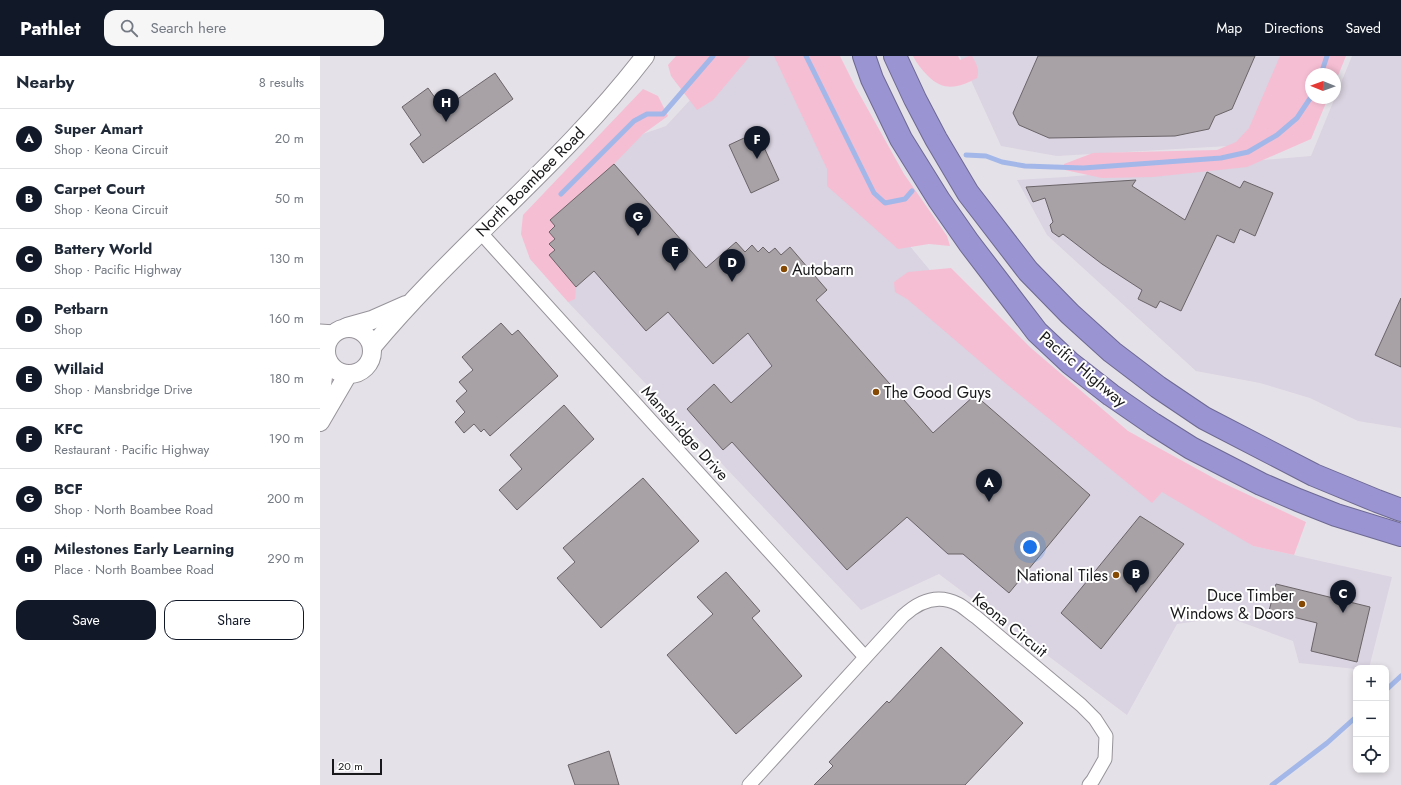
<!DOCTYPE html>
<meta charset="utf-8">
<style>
:root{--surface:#fff;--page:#f6f6f7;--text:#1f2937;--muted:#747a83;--line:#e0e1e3;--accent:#111827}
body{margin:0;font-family:Jost,sans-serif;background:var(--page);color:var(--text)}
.controls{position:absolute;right:12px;bottom:12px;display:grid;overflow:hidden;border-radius:8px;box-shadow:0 2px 6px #0003}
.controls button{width:36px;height:36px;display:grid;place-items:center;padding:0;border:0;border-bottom:1px solid var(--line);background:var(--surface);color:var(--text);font:20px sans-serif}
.compass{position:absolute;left:985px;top:12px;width:36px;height:36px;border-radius:50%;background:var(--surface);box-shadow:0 2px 6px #0003;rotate:271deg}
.scale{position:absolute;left:12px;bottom:10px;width:50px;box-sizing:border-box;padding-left:4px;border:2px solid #19181a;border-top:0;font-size:11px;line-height:14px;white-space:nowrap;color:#19181a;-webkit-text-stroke:3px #fff;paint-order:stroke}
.you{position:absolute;left:710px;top:491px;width:14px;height:14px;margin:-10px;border:3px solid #fff;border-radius:50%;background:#1a73e8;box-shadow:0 0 0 6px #1a73e833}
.badge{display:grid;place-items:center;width:26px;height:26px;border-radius:50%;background:var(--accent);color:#fff;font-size:13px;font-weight:700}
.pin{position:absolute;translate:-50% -33px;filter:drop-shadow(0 1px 2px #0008)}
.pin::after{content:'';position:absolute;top:21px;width:14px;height:12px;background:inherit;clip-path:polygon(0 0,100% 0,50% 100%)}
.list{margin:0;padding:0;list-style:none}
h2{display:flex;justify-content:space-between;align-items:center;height:52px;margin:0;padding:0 16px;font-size:17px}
h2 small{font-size:13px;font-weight:400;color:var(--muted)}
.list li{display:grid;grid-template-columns:26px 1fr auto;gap:12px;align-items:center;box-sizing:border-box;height:60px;padding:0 16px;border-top:1px solid var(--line)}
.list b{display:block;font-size:15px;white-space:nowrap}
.list p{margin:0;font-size:13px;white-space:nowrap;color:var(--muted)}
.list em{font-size:13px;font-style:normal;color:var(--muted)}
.actions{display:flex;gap:8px;padding:12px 16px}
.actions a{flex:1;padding:9px 0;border:1px solid var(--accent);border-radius:12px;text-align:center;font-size:14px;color:var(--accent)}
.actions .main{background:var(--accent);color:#fff}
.icon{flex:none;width:22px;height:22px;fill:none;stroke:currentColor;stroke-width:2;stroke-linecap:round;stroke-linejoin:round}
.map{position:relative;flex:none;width:1081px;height:729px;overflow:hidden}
header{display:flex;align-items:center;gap:24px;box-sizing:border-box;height:56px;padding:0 20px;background:var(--accent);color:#fff}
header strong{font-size:19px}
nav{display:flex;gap:22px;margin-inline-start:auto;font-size:14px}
.search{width:280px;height:36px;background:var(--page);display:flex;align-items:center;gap:10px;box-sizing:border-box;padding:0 14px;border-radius:12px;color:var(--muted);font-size:15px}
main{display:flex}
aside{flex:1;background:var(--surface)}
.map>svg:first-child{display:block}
.built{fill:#dad3e1}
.green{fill:#f6bed3}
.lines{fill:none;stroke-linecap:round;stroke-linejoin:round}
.stream{stroke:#a3b8e8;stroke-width:5}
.building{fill:#a8a2a7;stroke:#6a6468}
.street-casing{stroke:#97939a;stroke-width:15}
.secondary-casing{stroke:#97939a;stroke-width:20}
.highway-casing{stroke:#6d6992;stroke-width:24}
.street{stroke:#fff;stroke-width:13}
.secondary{stroke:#fff;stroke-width:18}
.highway{stroke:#9a94d3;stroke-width:22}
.poi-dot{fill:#854903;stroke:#fff;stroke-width:1.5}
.labels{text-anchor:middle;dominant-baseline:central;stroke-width:4;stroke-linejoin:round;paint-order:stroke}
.street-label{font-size:16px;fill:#19181a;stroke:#fff}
.poi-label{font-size:16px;fill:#19181a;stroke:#fff;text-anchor:start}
</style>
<header>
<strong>Pathlet</strong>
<div class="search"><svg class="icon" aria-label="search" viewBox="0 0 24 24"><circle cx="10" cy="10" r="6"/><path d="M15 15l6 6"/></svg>Search here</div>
<nav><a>Map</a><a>Directions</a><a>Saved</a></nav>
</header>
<main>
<aside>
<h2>Nearby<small>8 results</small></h2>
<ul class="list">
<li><span class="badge">A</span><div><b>Super Amart</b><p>Shop · Keona Circuit</p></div><em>20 m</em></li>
<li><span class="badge">B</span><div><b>Carpet Court</b><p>Shop · Keona Circuit</p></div><em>50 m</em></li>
<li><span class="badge">C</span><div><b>Battery World</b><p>Shop · Pacific Highway</p></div><em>130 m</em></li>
<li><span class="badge">D</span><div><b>Petbarn</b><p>Shop</p></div><em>160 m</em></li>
<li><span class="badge">E</span><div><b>Willaid</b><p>Shop · Mansbridge Drive</p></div><em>180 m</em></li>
<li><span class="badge">F</span><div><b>KFC</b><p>Restaurant · Pacific Highway</p></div><em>190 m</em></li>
<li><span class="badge">G</span><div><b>BCF</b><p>Shop · North Boambee Road</p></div><em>200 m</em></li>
<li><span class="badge">H</span><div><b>Milestones Early Learning</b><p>Place · North Boambee Road</p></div><em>290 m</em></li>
</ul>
<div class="actions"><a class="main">Save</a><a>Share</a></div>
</aside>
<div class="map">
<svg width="1081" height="729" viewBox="0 0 1081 729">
<rect width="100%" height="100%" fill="#e5e1e8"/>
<g class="built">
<path d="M 411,0 L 467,0 L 564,159 L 721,348 L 933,490 L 1072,521 L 1049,612 L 1036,612 L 1036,613 L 979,607 L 973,585 L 907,561 L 857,568 L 807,659 L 619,518 L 541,554 L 248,246 L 207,178 L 323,78 L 346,70 Z"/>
<path d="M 640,0 L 971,0 L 925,89 L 737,100 L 681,90 Z"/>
<path d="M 1032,0 L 1081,0 L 1081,372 L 1038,365 L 990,342 L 940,327 L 876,315 L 727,179 L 697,124 L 745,121 L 991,100 Z"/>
</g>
<g class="green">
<path d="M 356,0 L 430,0 L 393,44 L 377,54 L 351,20 L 348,9 Z"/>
<path d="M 454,0 L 520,0 L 536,32 L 584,118 L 627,180 L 630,190 L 609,188 L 578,193 L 507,130 L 507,113 Z"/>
<path d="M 593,0 L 638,0 L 640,4 L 649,0 L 652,0 C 656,8 660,13 657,22 C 639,32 624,36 608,20 C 602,14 597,8 593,0 Z"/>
<path d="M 960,0 L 1026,0 L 1015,27 L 1015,18 L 991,18 L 991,42 L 1008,42 L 991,83 L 927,111 L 833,121 L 782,122 L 745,114 L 744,108 L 773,97 L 897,94 L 916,86 L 929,72 Z"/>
<path d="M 323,33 L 338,40 L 348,60 L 323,78 L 294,108 L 230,164 L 235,170 L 229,176 L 235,183 L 229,188 L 235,194 L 229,199 L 256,231 L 255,243 L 248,246 L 210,203 L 201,178 L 203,159 Z"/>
<path d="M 631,212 L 711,292 L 808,375 L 899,425 L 986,466 L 974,499 L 933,490 L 842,436 L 832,447 L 684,326 L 587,243 L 575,236 L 574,226 L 588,216 Z"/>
</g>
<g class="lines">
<g class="stream">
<path d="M 486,0 L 554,137 L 565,147 L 585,143 L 592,135"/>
<path d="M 1001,18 L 1007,0"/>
<path d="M 646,99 L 666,100 L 682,106 L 705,110 L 763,112 L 901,102 L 928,96 L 957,79 L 977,62 L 991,41"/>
<path d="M 241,138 L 314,65 L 327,58 L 343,58 L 393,0"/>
<path d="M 1066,634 L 1081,620"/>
<path d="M 952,729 L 1007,687 L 1036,661"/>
</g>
</g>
<g class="building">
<path d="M 718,0 L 935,0 L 912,53 L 895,60 L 889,73 L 855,80 L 729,82 L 699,69 L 693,57 Z"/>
<path d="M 175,17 L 193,43 L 103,107 L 90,88 L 101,79 L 82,51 L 108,32 L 123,53 Z"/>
<path d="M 437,76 L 459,124 L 431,137 L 409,89 Z"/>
<path d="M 294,108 L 386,212 L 416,186 L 425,196 L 432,189 L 438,196 L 443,191 L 449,197 L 455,192 L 461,199 L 470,191 L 507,234 L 496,244 L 613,377 L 655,339 L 770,439 L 689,537 L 643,498 L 628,498 L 587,461 L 527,514 L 412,386 L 403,394 L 367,353 L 394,328 L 411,347 L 452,310 L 428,277 L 393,308 L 348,256 L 326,275 L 274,215 L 256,231 L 229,199 L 235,194 L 229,188 L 235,183 L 229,176 L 235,170 L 230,164 Z"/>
<path d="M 887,116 L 920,132 L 924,125 L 953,137 L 935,180 L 920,173 L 914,187 L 897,179 L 861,255 L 840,245 L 836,252 L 818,243 L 822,234 L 782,208 L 743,178 L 739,181 L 732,176 L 730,169 L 733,166 L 725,142 L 713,146 L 706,131 L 816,124 L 812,130 L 865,164 Z"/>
<path d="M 1081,242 L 1081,311 L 1055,299 Z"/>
<path d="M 181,267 L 192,279 L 198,274 L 238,320 L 170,380 L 164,373 L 161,376 L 154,368 L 144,377 L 135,366 L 145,356 L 136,345 L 147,335 L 139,326 L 153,314 L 142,301 Z"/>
<path d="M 244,349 L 274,383 L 197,454 L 179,434 L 202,413 L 190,399 Z"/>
<path d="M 323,422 L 379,485 L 281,572 L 237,522 L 255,506 L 243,492 Z"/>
<path d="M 820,460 L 864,488 L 781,593 L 741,557 Z"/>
<path d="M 406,516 L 440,555 L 432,562 L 482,620 L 416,678 L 347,599 L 393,558 L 377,541 Z"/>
<path d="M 956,528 L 1050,551 L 1037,606 L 991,595 L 997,567 L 949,555 Z"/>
<path d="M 621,591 L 703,667 L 645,729 L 494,729 L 513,710 L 509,706 L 567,645 L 569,647 Z"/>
<path d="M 289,695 L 299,729 L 255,729 L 248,709 Z"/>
</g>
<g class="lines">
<defs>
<g id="street">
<path d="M 160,176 L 545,601"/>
<path d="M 0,275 L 15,276"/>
<path d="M 429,729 L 583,560 C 598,546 617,537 638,548 C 644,551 650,557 656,561 L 761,649 L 775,663 L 786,680 L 785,703 L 773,724 L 769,729"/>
</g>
<g id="secondary">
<path d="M 27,271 L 52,264 L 86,249"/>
<circle cx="29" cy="295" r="23"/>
<path d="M 52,291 C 137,189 244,106 325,0"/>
<path d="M 0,344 L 6,298"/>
<path d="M 0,366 L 28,318"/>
</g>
<g id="highway">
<path d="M 544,0 L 552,23 L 581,83 L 619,144 L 649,187 L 717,276 L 750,307 L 791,339 L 833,368 L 871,392 L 941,428 L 978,444 L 1016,459 L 1081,479"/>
<path d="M 575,0 L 595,43 L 616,83 L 648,137 L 708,215 L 750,258 L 792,296 L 838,331 L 884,362 L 994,419 L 1057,445 L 1081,454"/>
</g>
</defs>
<use href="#street" class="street-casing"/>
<use href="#secondary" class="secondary-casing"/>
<use href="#highway" class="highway-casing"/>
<use href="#street" class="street"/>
<use href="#secondary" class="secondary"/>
<use href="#highway" class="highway"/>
</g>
<g class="poi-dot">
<circle cx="464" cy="213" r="4"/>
<circle cx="556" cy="336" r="4"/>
<circle cx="796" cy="519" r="4"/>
<circle cx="982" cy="548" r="4"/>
</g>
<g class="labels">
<g class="street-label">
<text transform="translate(210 126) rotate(-45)">North Boambee Road</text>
<text transform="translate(763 313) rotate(40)">Pacific Highway</text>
<text transform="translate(365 377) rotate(48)">Mansbridge Drive</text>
<text transform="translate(690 569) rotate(39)">Keona Circuit</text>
</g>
<g class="poi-label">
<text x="472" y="213">Autobarn</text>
<text x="564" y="336">The Good Guys</text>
<text x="788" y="519" text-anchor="end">National Tiles</text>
<text x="974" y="539" text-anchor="end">Duce Timber<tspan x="974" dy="18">Windows &amp; Doors</tspan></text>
</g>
</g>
</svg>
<div class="controls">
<button>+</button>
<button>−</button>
<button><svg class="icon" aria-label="locate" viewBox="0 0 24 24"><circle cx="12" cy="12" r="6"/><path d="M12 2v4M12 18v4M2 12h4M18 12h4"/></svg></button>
</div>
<svg class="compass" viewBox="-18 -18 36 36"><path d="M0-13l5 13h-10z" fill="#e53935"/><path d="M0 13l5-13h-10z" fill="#747a83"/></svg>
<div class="scale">20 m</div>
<div class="you"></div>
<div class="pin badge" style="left:669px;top:446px">A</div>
<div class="pin badge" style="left:816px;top:537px">B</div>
<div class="pin badge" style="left:1023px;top:557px">C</div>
<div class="pin badge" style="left:412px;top:226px">D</div>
<div class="pin badge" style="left:355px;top:215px">E</div>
<div class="pin badge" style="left:437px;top:103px">F</div>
<div class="pin badge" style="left:318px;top:180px">G</div>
<div class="pin badge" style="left:126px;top:66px">H</div>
</div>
</main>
